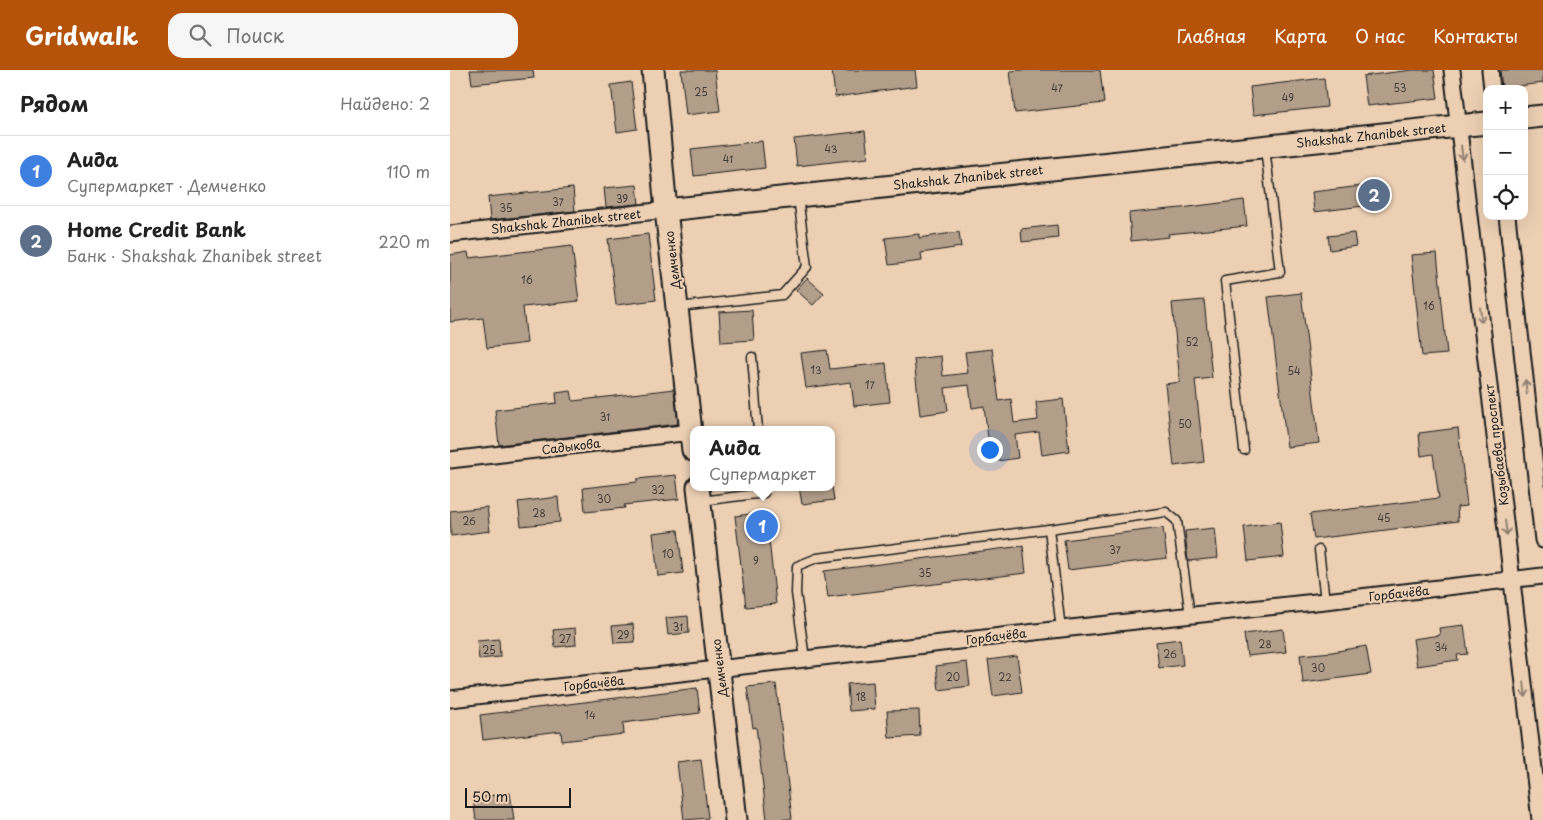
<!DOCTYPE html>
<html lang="ru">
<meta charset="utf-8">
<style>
:root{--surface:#fff;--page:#f6f6f6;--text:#222;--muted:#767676;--line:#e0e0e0;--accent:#b45309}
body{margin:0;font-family:"Playpen Sans",sans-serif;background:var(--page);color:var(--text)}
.controls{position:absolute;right:15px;top:15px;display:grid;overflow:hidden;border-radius:10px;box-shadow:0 5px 20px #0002}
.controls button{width:45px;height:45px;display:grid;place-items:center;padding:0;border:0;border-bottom:1px solid var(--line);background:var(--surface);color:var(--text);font:25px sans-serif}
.scale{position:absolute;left:15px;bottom:12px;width:106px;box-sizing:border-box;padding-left:5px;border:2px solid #1c1c1c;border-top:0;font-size:14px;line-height:18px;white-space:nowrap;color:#1c1c1c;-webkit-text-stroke:4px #edd0b4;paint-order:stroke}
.you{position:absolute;left:539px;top:379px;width:18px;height:18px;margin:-12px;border:4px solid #fff;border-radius:50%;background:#1a73e8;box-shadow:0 0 0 8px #1a73e833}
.badge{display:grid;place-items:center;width:32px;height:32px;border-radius:50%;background:var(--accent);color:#fff;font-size:16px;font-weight:700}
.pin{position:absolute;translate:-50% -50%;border:2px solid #fff;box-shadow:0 1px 5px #0006}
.popup{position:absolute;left:240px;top:356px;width:145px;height:65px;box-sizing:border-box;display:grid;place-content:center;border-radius:10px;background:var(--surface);filter:drop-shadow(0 1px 4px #0005);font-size:16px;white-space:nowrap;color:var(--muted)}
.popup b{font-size:19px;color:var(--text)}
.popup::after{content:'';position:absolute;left:50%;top:100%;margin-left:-10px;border:10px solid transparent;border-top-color:var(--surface)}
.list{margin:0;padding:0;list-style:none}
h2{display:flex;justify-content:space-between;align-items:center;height:65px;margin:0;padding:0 20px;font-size:21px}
h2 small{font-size:16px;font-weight:400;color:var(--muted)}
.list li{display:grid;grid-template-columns:32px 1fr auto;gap:15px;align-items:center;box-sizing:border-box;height:70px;padding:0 20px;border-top:1px solid var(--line)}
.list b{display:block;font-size:19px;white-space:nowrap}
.list p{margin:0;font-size:16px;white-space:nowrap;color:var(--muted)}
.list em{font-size:16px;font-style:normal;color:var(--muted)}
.icon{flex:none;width:28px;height:28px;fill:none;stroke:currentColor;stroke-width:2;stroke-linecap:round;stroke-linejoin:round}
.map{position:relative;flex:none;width:1093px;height:750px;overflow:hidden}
header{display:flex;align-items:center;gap:30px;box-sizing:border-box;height:70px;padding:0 25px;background:var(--accent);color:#fff}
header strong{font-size:24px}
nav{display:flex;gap:28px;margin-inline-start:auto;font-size:18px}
.search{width:350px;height:45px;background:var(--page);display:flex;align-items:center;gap:12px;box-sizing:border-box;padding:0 18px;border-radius:15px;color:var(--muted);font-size:19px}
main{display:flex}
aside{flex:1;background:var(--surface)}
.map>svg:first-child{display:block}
.building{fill:#b39e8a;stroke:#1c1c1c}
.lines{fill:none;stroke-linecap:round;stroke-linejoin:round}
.lane-casing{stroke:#1c1c1c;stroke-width:11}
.street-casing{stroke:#1c1c1c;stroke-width:19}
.secondary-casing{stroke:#1c1c1c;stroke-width:25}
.lane{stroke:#edd0b4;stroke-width:8}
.street{stroke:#edd0b4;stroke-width:15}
.secondary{stroke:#edd0b4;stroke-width:21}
.oneway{stroke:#8f7f70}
.labels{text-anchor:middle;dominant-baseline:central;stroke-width:4.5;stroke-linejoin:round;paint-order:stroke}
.number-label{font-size:10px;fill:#423c38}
.street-label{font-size:12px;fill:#1c1c1c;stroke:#edd0b4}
</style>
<header>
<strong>Gridwalk</strong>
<div class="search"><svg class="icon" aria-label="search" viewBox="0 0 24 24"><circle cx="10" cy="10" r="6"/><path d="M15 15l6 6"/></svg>Поиск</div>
<nav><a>Главная</a><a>Карта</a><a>О нас</a><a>Контакты</a></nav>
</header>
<main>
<aside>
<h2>Рядом<small>Найдено: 2</small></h2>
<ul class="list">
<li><span class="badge" style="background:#3f7fe0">1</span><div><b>Аида</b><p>Супермаркет · Демченко</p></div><em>110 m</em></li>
<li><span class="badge" style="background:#5c6f8a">2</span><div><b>Home Credit Bank</b><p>Банк · Shakshak Zhanibek street</p></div><em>220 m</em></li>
</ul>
</aside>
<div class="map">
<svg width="1093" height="750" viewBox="0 0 1093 750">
<rect width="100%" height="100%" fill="#edd0b4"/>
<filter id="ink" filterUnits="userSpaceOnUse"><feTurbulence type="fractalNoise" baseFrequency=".02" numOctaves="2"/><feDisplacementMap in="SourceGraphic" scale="10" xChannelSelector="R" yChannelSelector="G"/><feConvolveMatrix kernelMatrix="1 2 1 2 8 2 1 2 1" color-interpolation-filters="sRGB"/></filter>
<g filter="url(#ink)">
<g class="building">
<path d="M 20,0 L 83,0 L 84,8 L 22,14 Z"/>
<path d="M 231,0 L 265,0 L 270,41 L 236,45 Z"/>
<path d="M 382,0 L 465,0 L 467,16 L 385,27 Z"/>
<path d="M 572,0 L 650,0 L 654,33 L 565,43 L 560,1 Z"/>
<path d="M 962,0 L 984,0 L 988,28 L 917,36 L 913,6 Z"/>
<path d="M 1050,0 L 1093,0 L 1093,13 L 1052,18 Z"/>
<path d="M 874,8 L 877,37 L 803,45 L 800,17 Z"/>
<path d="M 181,12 L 187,59 L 167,62 L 161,15 Z"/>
<path d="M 415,61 L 418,88 L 347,96 L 344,69 Z"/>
<path d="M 312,71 L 315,98 L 244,106 L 241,79 Z"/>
<path d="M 928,114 L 930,134 L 864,142 L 862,122 Z"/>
<path d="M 187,115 L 189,134 L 156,137 L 154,118 Z"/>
<path d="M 123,118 L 125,141 L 40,150 L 38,127 Z"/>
<path d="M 794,130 L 797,156 L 718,164 L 719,167 L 681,171 L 679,143 L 731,138 Z"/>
<path d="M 607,155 L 608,168 L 572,172 L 571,159 Z"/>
<path d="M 509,162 L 511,177 L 471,183 L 472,191 L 439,195 L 435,168 L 469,164 L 469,168 Z"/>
<path d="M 904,163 L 906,176 L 880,180 L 878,166 Z"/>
<path d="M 198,164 L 206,230 L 166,235 L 158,169 Z"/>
<path d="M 122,176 L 129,231 L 73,237 L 77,273 L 37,278 L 33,248 L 0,252 L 0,185 L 18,182 L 19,188 Z"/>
<path d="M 987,183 L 997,284 L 972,286 L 961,185 Z"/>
<path d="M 357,208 L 374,223 L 363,235 L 346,220 Z"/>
<path d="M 851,223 L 869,373 L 837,377 L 818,227 Z"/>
<path d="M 754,230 L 762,308 L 745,310 L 754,392 L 724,396 L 715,314 L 730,312 L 722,233 Z"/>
<path d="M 302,240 L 304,270 L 271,272 L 269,242 Z"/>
<path d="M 542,279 L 549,331 L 561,329 L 564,353 L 588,350 L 586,332 L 613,329 L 619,381 L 592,385 L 589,362 L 565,365 L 568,388 L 541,392 L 534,336 L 522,338 L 519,315 L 495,318 L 498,341 L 470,345 L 464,289 L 491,286 L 493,306 L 518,303 L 515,282 Z"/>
<path d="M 377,280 L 380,299 L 436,293 L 440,332 L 404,336 L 401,312 L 356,318 L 351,283 Z"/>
<path d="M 224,319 L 228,354 L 49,375 L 45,340 L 107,333 L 106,323 L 121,321 L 123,331 Z"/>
<path d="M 1008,358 L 1017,436 L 1007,437 L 1008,451 L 864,469 L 860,444 L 989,428 L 983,384 L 971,386 L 969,363 Z"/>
<path d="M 226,405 L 229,429 L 174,435 L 175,438 L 135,442 L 133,418 L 187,412 L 187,409 Z"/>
<path d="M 349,417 L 382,417 L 384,430 L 352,434 Z"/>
<path d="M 108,427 L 110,452 L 71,456 L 68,432 Z"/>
<path d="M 37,437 L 40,461 L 1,466 L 0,441 Z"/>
<path d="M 316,442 L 326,534 L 296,537 L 285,446 Z"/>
<path d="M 830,452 L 834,487 L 798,491 L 794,457 Z"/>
<path d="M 713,458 L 717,488 L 618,500 L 614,470 Z"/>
<path d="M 765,458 L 768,488 L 738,491 L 735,461 Z"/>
<path d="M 228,460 L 233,503 L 208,506 L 203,463 Z"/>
<path d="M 573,476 L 576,503 L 378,527 L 374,501 Z"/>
<path d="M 238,546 L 239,563 L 218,565 L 216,548 Z"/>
<path d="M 183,554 L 185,572 L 164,573 L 162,556 Z"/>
<path d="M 1014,555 L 1018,584 L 1007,585 L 1008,590 L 967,596 L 963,569 L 990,565 L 989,558 Z"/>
<path d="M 125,558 L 126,575 L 105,577 L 103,560 Z"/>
<path d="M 833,559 L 836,582 L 797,586 L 794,564 Z"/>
<path d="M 49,569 L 50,587 L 29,589 L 27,571 Z"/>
<path d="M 730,569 L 733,595 L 709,598 L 706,572 Z"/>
<path d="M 916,576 L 921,604 L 853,613 L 850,585 L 882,582 Z"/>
<path d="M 567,586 L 572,622 L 543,626 L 538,590 Z"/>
<path d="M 517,592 L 520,616 L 489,620 L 486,596 Z"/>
<path d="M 423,612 L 425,639 L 399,641 L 397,614 Z"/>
<path d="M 326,614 L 342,749 L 317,750 L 306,657 L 303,658 L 297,617 Z"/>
<path d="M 247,618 L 250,643 L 173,653 L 174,664 L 112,671 L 111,661 L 33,670 L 30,645 Z"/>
<path d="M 469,640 L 470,666 L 439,668 L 437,641 Z"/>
<path d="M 251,689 L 258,748 L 234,750 L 227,692 Z"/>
<path d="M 60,723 L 64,750 L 26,750 L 23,728 Z"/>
</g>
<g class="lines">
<defs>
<g id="lane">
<path d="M 229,237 L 332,225 L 357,197 L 348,127"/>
<path d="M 302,287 L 308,360"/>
<path d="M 794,380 L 775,211 L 830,202 L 815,78"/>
<path d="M 251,431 L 314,423 L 313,417"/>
<path d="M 599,459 L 611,559"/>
<path d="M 869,480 L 875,531"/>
<path d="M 355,589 L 346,523 L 347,496 L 367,488 L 599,459 L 716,442 L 727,451 L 740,545"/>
</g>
<g id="street">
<path d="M 1002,0 L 1090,750"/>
<path d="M 1040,0 L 1042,19"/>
<path d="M 1057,146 L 1093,470"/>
<path d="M 0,164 L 216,140"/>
<path d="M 0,390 L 241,362"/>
<path d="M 0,629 L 355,589 L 611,559 L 875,531 L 1093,506"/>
</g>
<g id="secondary">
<path d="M 203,0 L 216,140 L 243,380"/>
<path d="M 1074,48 L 1093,46"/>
<path d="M 216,140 L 1037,53"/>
<path d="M 248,417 L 286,750"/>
</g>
</defs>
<use href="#lane" class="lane-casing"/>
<use href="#street" class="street-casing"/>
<use href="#secondary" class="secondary-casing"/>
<use href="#lane" class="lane"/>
<use href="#street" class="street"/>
<use href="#secondary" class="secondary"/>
</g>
<defs><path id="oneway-shaft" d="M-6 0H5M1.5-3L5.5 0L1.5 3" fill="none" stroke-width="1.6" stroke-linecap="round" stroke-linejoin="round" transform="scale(1.25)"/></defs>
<g class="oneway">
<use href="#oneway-shaft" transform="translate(1012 83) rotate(83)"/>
<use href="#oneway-shaft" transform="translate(1031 245) rotate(83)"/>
<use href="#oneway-shaft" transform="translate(1076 317) rotate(-96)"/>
<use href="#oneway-shaft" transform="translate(1056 458) rotate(83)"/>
<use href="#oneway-shaft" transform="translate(1075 620) rotate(83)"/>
</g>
</g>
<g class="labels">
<g class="number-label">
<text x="607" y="17">47</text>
<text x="950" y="17">53</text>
<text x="251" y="21">25</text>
<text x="838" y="27">49</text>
<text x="381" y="78">43</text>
<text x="278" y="88">41</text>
<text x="172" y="128">39</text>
<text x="108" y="131">37</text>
<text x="56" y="137">35</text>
<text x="77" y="209">16</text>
<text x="979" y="235">16</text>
<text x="742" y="271">52</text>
<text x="366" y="299">13</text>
<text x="844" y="300">54</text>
<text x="420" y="314">17</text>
<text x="155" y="346">31</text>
<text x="735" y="353">50</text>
<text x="208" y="419">32</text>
<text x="154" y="428">30</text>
<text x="89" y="442">28</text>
<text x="934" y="447">45</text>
<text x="19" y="450">26</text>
<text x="665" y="479">37</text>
<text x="218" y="483">10</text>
<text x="306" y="490">9</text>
<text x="475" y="502">35</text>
<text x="228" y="556">31</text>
<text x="173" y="564">29</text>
<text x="115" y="568">27</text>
<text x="815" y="573">28</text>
<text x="991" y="576">34</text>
<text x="39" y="579">25</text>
<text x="720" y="583">26</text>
<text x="868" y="597">30</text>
<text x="503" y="606">20</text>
<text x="555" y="606">22</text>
<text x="411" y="626">18</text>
<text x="140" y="644">14</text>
</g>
<g class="street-label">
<text transform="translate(921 65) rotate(-6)">Shakshak Zhanibek street</text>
<text transform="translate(518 107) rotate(-6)">Shakshak Zhanibek street</text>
<text transform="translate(116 151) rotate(-6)">Shakshak Zhanibek street</text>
<text transform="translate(222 190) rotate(-97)">Демченко</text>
<text transform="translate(1046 375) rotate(-97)">Козыбаева проспект</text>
<text transform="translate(121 376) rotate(-7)">Садыкова</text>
<text transform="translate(949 523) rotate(-6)">Горбачёва</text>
<text transform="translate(546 566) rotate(-7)">Горбачёва</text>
<text transform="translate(269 598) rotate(-97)">Демченко</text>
<text transform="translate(144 613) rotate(-6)">Горбачёва</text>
</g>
</g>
</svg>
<div class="controls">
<button>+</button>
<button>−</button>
<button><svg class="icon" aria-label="locate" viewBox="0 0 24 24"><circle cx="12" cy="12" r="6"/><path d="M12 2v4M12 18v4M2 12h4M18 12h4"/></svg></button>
</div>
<div class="scale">50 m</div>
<div class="you"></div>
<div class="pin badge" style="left:312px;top:456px;background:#3f7fe0">1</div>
<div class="popup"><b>Аида</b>Супермаркет</div>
<div class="pin badge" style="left:924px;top:125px;background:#5c6f8a">2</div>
</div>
</main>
